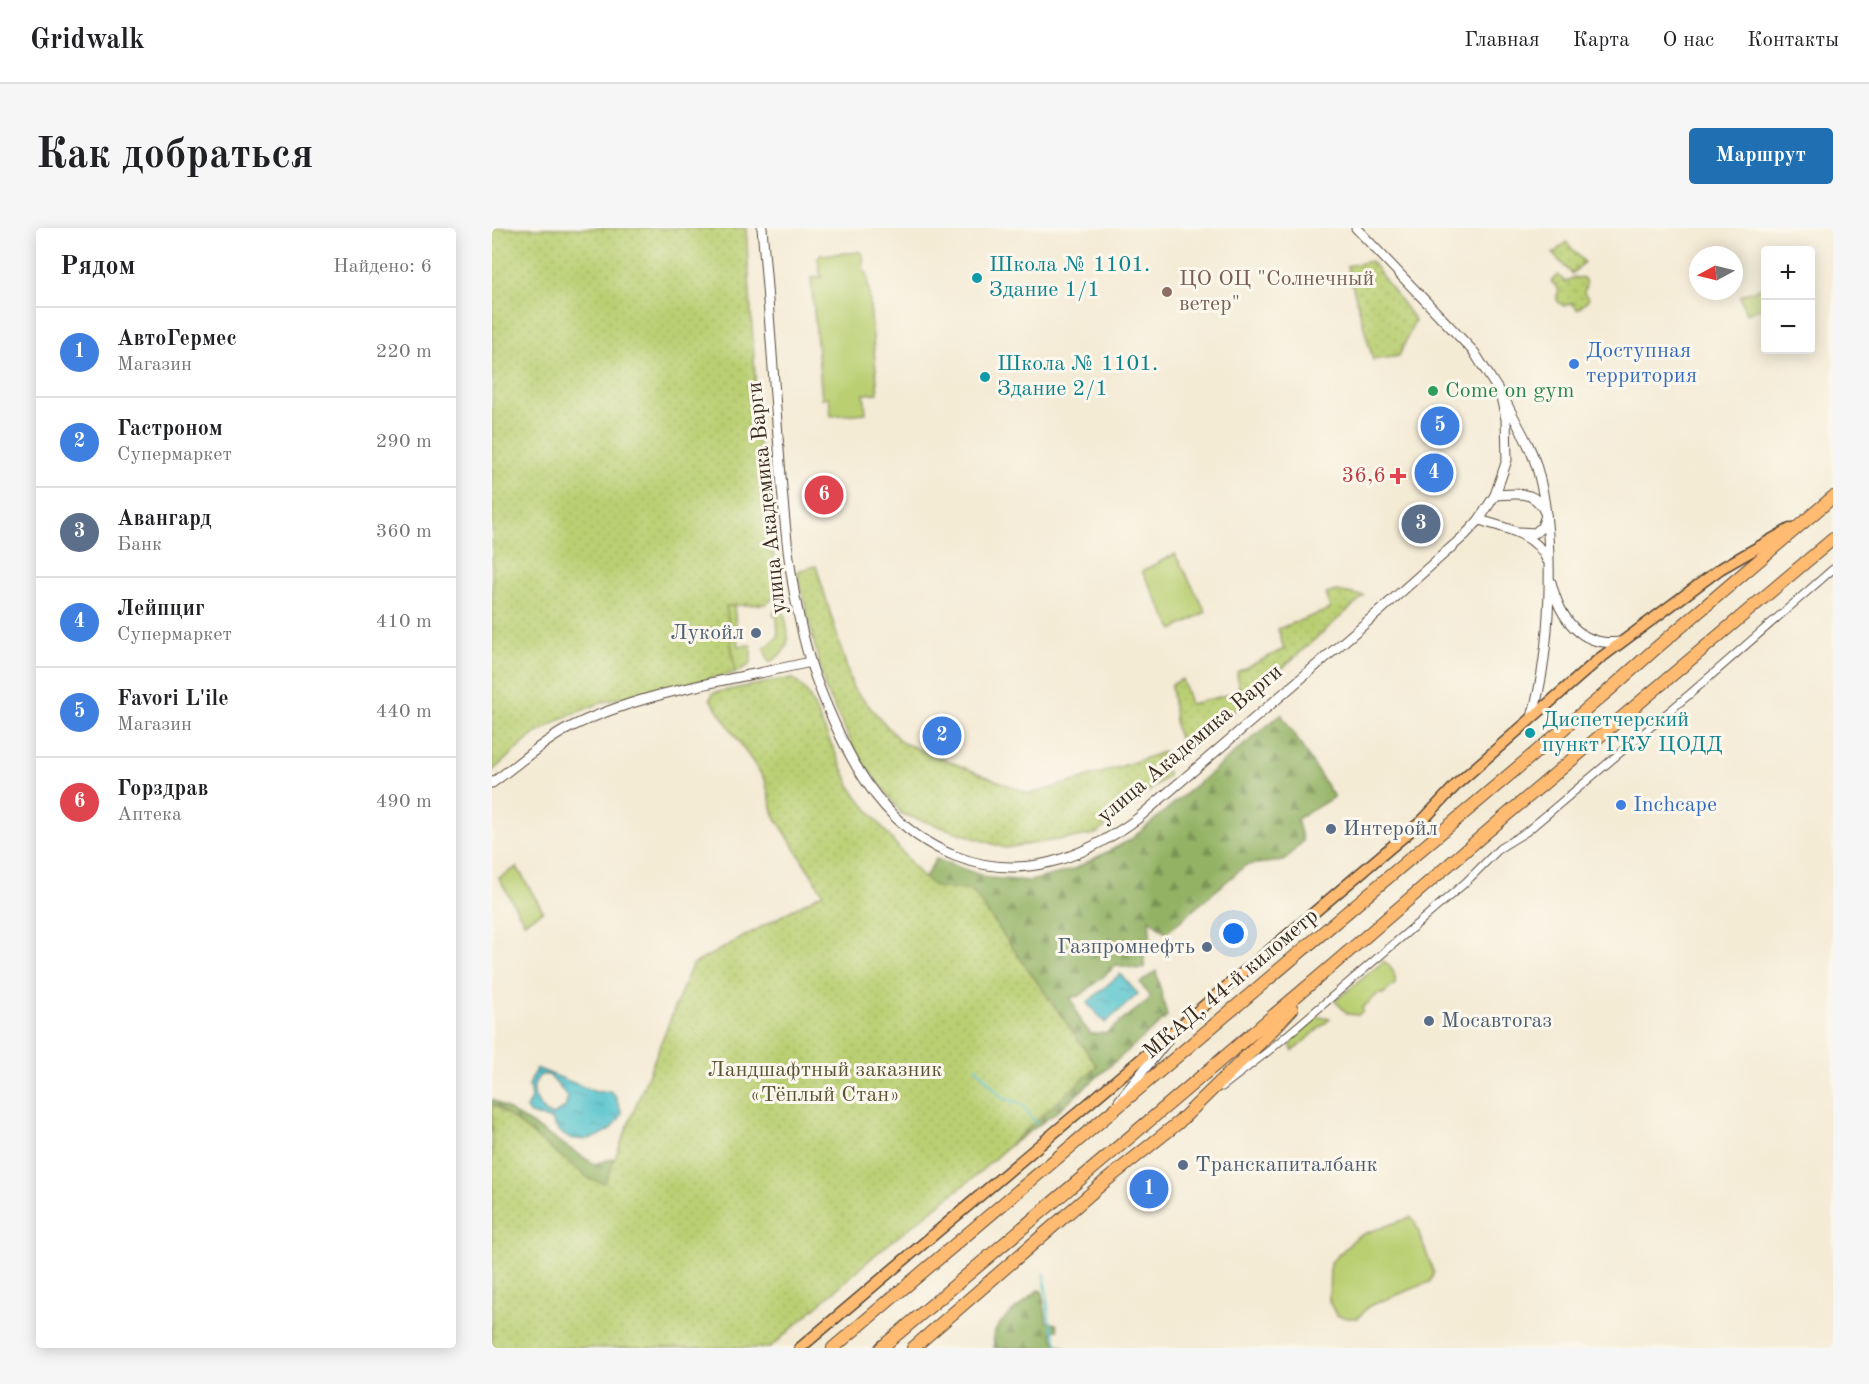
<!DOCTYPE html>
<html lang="ru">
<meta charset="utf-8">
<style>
:root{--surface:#fff;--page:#f6f6f6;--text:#202124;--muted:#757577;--line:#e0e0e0;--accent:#1f6fb2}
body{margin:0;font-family:"Old Standard TT",serif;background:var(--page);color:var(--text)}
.controls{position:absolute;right:18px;top:18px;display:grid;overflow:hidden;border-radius:6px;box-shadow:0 3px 15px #0003}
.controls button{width:54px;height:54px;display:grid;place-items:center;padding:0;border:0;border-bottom:2px solid var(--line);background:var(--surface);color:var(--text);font:30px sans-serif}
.compass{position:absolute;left:1197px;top:18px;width:54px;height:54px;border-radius:50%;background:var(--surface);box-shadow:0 3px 15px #0003;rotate:263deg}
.you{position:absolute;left:742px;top:706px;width:21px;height:21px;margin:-15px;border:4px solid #fff;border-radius:50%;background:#1a73e8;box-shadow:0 0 0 9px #1a73e833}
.badge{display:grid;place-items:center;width:39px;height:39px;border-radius:50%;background:var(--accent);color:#fff;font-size:20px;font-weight:700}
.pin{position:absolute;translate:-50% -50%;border:3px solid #fff;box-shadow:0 2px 6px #0006}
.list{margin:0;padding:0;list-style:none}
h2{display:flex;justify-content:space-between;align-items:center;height:78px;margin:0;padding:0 24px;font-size:26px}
h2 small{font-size:20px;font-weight:400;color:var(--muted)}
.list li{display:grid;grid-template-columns:39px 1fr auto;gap:18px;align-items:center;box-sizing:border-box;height:90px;padding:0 24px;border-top:2px solid var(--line)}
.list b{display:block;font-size:22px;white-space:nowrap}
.list p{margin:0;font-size:20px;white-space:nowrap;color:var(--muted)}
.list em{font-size:20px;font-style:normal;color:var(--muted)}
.map{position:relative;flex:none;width:1341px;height:1120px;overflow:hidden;border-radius:6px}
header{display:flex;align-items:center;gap:36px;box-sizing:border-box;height:84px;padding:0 30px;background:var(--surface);border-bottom:2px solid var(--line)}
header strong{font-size:28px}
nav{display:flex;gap:33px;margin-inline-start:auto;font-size:21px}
.intro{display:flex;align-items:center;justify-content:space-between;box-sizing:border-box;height:144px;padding:0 36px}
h1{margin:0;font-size:42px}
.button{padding:15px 27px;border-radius:6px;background:var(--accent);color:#fff;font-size:21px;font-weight:700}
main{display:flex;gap:36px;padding:0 36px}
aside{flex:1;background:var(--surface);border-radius:6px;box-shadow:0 3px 15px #0003}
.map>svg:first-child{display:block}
.grass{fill:#bacf72;stroke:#7a7c48;stroke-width:1.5}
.forest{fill:url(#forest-firs);stroke:#676e41;stroke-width:1.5}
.park{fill:url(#park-dots);stroke:#7a7c48;stroke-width:1.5}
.water{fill:url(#water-ripples);stroke:#497776;stroke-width:1.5;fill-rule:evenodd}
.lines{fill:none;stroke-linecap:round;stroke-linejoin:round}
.stream{stroke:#57c4ce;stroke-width:2}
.minor-casing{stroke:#574739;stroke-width:9}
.tertiary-casing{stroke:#574739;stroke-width:11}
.primary-casing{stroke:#574739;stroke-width:13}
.trunk-casing{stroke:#574739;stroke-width:14}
.minor{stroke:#fff;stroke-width:7}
.tertiary{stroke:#fff;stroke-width:9}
.primary{stroke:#febb71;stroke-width:10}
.trunk{stroke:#febb71;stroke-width:12}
.culture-dot{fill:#0f9aa8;stroke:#fbf7ec;stroke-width:2}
.education-dot{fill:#8d6e63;stroke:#fbf7ec;stroke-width:2}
.shop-dot{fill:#3f7fe0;stroke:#fbf7ec;stroke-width:2}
.leisure-dot{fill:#2e9e5b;stroke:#fbf7ec;stroke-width:2}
.health-dot{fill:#e0444e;stroke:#fbf7ec;stroke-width:2}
.service-dot{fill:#5c6f8a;stroke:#fbf7ec;stroke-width:2}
.labels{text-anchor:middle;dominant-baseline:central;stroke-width:6;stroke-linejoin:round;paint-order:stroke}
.culture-label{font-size:22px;fill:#0d838f;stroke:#fbf7ec;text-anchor:start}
.education-label{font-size:22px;fill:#785e54;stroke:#fbf7ec;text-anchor:start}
.shop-label{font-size:22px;fill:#366cbe;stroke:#fbf7ec;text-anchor:start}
.leisure-label{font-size:22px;fill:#27864d;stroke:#fbf7ec;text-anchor:start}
.health-label{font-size:22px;fill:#be3a42;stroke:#fbf7ec;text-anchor:end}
.street-label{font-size:22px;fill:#3b2a1e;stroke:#fbf7ec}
.service-label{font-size:22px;fill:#4e5e75;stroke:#fbf7ec;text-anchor:start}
.park-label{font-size:22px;fill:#5b5333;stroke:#fbf7ec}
</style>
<header>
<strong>Gridwalk</strong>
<nav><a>Главная</a><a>Карта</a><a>О нас</a><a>Контакты</a></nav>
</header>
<div class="intro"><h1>Как добраться</h1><a class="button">Маршрут</a></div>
<main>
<aside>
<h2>Рядом<small>Найдено: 6</small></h2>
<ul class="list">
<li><span class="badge" style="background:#3f7fe0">1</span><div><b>АвтоГермес</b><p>Магазин</p></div><em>220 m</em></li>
<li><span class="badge" style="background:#3f7fe0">2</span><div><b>Гастроном</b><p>Супермаркет</p></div><em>290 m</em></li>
<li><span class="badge" style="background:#5c6f8a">3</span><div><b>Авангард</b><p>Банк</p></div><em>360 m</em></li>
<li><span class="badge" style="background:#3f7fe0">4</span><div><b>Лейпциг</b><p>Супермаркет</p></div><em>410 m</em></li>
<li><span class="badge" style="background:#3f7fe0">5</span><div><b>Favori L'ile</b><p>Магазин</p></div><em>440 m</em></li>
<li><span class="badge" style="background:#e0444e">6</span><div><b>Горздрав</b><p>Аптека</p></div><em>490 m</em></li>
</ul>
</aside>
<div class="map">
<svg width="1341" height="1120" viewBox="0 0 1341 1120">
<defs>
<pattern id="forest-firs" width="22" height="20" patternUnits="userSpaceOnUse" patternTransform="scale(1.5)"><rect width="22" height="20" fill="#93b264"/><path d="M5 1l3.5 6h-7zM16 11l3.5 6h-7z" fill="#799152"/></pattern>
<pattern id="park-dots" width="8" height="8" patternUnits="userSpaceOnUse" patternTransform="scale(1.5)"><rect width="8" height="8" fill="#bacf72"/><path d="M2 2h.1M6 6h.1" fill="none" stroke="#a1b262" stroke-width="1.8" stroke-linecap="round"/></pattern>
<pattern id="water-ripples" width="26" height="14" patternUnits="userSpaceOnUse" patternTransform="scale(1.5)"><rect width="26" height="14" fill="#57c4ce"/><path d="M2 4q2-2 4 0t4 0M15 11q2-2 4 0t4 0" fill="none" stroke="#499fa7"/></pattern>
</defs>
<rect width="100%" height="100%" fill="#fbf7ec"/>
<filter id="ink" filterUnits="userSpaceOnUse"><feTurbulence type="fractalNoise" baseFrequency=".0167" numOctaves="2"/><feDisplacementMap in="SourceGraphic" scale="12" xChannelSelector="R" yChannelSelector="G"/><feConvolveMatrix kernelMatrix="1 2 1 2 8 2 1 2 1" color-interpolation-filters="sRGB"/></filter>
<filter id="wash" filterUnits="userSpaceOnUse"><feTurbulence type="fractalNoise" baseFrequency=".008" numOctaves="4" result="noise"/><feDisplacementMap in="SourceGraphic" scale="24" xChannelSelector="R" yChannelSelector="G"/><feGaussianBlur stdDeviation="1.35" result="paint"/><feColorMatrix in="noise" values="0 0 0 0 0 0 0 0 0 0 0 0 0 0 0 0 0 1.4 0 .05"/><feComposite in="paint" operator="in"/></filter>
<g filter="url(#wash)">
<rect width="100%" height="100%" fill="#f4ebd5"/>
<g class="grass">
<path d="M 368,24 L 371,27 L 372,45 L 375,45 L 386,165 L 372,166 L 374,185 L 339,188 L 337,169 L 330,170 L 319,50 L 330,49 L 328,46 L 326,29 L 328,27 Z"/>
<path d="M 1273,58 L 1273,79 L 1254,86 L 1248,68 Z"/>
<path d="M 683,326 L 714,384 L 681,402 L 650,343 Z"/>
<path d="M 234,378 L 242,378 L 246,418 L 259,417 L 259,436 L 243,445 Z"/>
<path d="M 290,378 C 296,401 304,422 277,434 L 272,421 L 286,409 L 285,389 L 281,387 L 284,381 Z"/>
<path d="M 25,639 L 51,683 L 32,694 L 7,650 Z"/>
<path d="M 892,733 C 900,740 904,745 903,756 L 891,766 L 886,766 L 870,780 L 871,783 L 866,787 L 856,786 L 843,773 Z"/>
<path d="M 826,789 L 838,791 L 801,823 L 799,820 L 801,810 Z"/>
<path d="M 919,989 L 922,992 L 942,1045 L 938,1054 L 877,1078 L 866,1090 L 855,1090 L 844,1087 L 837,1073 L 838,1035 L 866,1008 Z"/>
</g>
<g class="forest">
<path d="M 789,486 L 842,569 L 805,591 L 811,613 L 792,633 L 754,637 L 674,705 L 657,691 L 659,717 L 652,722 L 652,740 L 646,741 L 625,737 L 588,768 L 579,769 L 588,793 L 599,806 L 614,805 L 659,770 L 648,755 L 664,743 L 675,789 L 562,886 L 430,981 L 0,1120 L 0,871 L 102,936 L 167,918 L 183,778 L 347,691 L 418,674 L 444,631 L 496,650 L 538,653 L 580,642 L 638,612 Z"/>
<path d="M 546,1062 L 550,1063 L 555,1094 L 564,1096 L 566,1102 L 560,1103 C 561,1115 564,1115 574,1120 L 502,1120 C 502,1116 501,1110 502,1106 C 507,1090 534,1075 546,1062 Z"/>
</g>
<g class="park">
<path d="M 0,0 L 254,0 L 269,245 L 275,253 L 285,367 L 274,376 L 234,378 L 243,445 L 111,474 L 73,489 L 40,508 L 0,543 Z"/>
<path d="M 1074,14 L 1092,34 L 1080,46 L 1061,26 Z"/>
<path d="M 879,33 L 923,92 L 907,128 L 881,132 L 855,38 Z"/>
<path d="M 1066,47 L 1073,54 L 1082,49 L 1092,51 C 1096,56 1093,59 1092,65 L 1097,71 L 1086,82 L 1080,75 L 1072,78 C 1063,74 1064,69 1067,62 L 1059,53 Z"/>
<path d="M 324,338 L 361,460 L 409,514 L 538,566 L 591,551 L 672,524 L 676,548 L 604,606 L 513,620 L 410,586 L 365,527 L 333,460 L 305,343 Z"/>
<path d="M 844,363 L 872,368 L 693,526 L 684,501 L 679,457 L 690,451 L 698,476 L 747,464 L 745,444 L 792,421 L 786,401 L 838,381 L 834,366 Z"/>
<path d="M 302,451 L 316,466 L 361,563 L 430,649 L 444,659 L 480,663 L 605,838 L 481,950 L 384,1026 L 278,1120 L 0,1120 L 0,875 L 99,952 L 113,955 L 200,737 L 331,665 L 282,587 L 273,552 L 218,471 L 221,465 L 287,452 Z"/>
</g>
<g class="water">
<path d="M 628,746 L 646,766 L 613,795 L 595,775 Z"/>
<path d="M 44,840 L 104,864 L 118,863 L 123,868 L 130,885 C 119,913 73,924 60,892 L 38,886 L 34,881 L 39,870 L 37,858 ZM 49,847 L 57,847 L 76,869 L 73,880 L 59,888 C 45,879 34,860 49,847 Z"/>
</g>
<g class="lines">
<g class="stream">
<path d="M 484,839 L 510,870 L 530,876 L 544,896"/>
<path d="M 552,1045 L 557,1090 L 567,1120"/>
</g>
</g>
</g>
<g filter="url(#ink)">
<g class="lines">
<defs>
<path id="minor" d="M 730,859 L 779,821 L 974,654 L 1008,620 L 1034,604 L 1199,465 L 1341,341"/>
<g id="tertiary">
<path d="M 270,0 C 276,65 280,129 285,194 C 291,274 295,358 319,436 C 326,459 336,481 346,503 C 372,559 405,605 463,628 C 529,654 590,631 645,591 L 890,381 L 973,307 L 987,292 L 1003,267 L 1015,232 L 1014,191 L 1008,165 L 982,124 L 864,0"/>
<path d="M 1014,174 C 1025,197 1040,219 1046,244 C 1064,308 1059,426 1040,489"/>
<path d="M 1003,267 C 1027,266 1044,261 1054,287 L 1050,299 L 1043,305 L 1027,304"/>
<path d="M 987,292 C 1011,299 1045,306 1055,332"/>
<path d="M 1059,354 C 1068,390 1088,419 1128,414"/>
<path d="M 0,555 C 24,538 50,514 75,501 C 150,463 237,453 318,434"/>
<path d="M 627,873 L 675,813"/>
</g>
<path id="primary" d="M 308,1120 L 930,593 L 966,555 L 1107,431 L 1228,341 L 1298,301"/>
<g id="trunk">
<path d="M 341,1120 L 1116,463 L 1162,422 L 1341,269"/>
<path d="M 389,1120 L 835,742 L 1018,584 L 1341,311"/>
<path d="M 421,1120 L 611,955 L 686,895 L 771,812 L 800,781"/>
</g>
</defs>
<use href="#minor" class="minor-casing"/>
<use href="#tertiary" class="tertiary-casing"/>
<use href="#primary" class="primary-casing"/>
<use href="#trunk" class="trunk-casing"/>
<use href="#minor" class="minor"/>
<use href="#tertiary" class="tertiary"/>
<use href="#primary" class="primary"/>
<use href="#trunk" class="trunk"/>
</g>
</g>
<g class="culture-dot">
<circle cx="485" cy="50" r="6"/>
<circle cx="493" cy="149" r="6"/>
<circle cx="1038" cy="505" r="6"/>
</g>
<circle class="education-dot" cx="675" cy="64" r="6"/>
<g class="shop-dot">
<circle cx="1082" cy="136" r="6"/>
<circle cx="1129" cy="577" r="6"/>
</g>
<circle class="leisure-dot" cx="941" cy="163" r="6"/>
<path class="health-dot" d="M903 239h6v6h6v6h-6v6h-6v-6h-6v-6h6z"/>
<g class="service-dot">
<circle cx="264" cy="405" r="6"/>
<circle cx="839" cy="601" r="6"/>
<circle cx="715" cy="719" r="6"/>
<circle cx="937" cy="793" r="6"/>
<circle cx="691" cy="937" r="6"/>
</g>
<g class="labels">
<g class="culture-label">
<text x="497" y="37">Школа № 1101.<tspan x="497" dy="25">Здание 1/1</tspan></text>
<text x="505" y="136">Школа № 1101.<tspan x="505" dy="25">Здание 2/1</tspan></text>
<text x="1050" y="492">Диспетчерский<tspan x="1050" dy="25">пункт ГКУ ЦОДД</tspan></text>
</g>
<g class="education-label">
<text x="687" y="51">ЦО ОЦ "Солнечный<tspan x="687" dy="25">ветер"</tspan></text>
</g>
<g class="shop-label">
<text x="1094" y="123">Доступная<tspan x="1094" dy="25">территория</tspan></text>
<text x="1141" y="577">Inchcape</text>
</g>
<g class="leisure-label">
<text x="953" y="163">Come on gym</text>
</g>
<g class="health-label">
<text x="894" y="248">36,6</text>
</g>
<g class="street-label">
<text transform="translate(275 270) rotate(-96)">улица Академика Варги</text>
<text transform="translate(698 516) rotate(-40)">улица Академика Варги</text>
<text transform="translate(739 756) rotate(-40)">МКАД, 44-й километр</text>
</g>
<g class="service-label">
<text x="252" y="405" text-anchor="end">Лукойл</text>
<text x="851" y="601">Интеройл</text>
<text x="703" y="719" text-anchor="end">Газпромнефть</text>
<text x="949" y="793">Мосавтогаз</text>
<text x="703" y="937">Транскапиталбанк</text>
</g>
<g class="park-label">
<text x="333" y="842">Ландшафтный заказник<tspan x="333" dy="25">«Тёплый Стан»</tspan></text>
</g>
</g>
</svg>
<div class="controls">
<button>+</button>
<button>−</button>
</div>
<svg class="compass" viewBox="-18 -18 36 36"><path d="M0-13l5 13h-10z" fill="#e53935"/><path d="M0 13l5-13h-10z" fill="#757577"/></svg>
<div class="you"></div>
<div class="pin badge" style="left:657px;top:961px;background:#3f7fe0">1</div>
<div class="pin badge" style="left:450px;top:508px;background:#3f7fe0">2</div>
<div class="pin badge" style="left:929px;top:296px;background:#5c6f8a">3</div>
<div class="pin badge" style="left:942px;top:245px;background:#3f7fe0">4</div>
<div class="pin badge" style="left:948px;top:198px;background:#3f7fe0">5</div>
<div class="pin badge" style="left:332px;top:267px;background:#e0444e">6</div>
</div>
</main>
